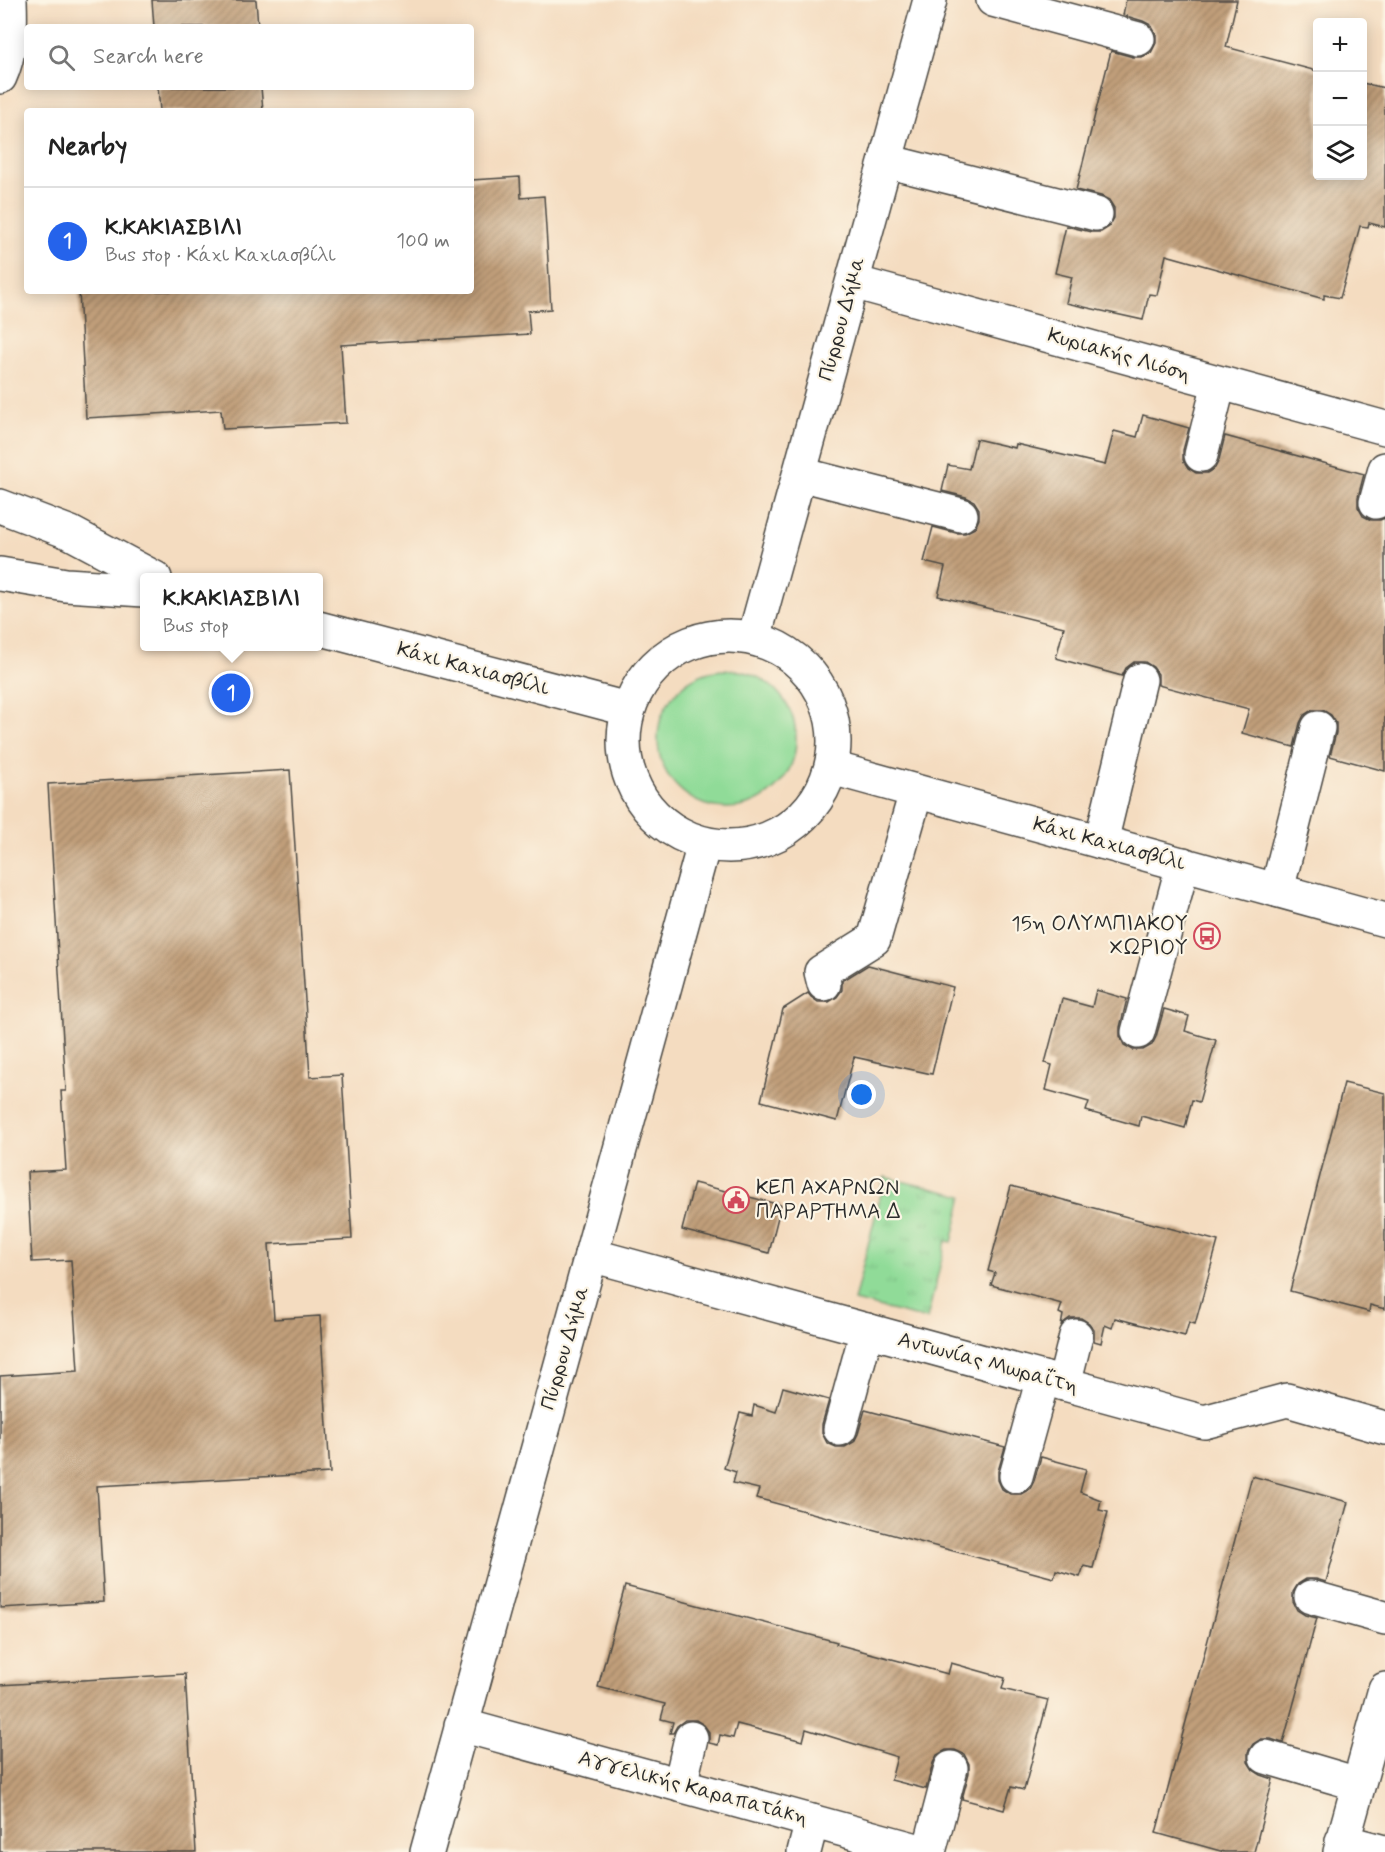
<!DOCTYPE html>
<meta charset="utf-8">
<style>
:root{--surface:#fff;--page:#f6f6f6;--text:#222;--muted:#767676;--line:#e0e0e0;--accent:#2563eb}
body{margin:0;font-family:Mynerve,sans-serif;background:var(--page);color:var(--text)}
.controls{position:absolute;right:18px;top:18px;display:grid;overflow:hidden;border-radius:6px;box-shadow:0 3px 15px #0003}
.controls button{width:54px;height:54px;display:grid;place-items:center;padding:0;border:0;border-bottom:2px solid var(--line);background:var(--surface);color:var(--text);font:30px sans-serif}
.you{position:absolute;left:862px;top:1095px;width:21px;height:21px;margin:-15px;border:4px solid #fff;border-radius:50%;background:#1a73e8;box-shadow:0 0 0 9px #1a73e833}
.badge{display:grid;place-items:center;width:39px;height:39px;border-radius:50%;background:var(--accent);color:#fff;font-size:20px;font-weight:700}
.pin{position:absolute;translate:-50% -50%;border:3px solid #fff;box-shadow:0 2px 6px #0006}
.popup{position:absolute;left:140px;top:573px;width:183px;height:78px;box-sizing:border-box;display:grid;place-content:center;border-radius:6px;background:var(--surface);filter:drop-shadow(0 2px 4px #0005);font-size:20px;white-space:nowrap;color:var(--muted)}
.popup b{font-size:22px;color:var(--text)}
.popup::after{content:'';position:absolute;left:50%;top:100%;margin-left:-12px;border:12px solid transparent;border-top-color:var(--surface)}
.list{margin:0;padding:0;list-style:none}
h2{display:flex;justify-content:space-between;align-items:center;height:78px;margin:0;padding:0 24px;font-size:26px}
h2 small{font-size:20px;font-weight:400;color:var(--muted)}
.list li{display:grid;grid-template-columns:39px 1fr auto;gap:18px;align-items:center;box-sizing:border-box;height:108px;padding:0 24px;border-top:2px solid var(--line)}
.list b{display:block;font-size:22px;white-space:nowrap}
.list p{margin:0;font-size:20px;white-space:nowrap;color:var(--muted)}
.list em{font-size:20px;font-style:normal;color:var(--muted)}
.icon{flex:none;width:33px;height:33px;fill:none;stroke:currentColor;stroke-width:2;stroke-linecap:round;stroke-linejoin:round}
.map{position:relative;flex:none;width:1385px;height:1852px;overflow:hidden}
.search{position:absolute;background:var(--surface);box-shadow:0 3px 15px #0003;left:24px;top:24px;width:450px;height:66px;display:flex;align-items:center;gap:15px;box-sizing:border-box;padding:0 21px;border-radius:6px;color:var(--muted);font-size:22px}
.panel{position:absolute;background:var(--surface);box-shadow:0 3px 15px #0003;left:24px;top:108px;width:450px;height:186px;border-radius:6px}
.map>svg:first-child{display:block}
.grass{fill:#90db98;stroke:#5e8362;stroke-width:1.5}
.park{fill:url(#park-tufts);stroke:#5e8362;stroke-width:1.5}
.building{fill:url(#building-hatch)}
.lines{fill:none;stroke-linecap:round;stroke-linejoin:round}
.minor-casing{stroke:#494641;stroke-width:36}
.minor{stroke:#fff;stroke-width:33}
.labels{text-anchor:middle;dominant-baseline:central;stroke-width:4.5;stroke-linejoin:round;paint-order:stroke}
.street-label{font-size:21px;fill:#2b2b2b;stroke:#fcf5e5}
.poi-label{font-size:21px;fill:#2b2b2b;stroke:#fcf5e5;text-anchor:end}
</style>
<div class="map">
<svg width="1385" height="1852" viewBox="0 0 1385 1852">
<defs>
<pattern id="park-tufts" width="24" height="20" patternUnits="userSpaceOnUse" patternTransform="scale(1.5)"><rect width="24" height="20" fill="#90db98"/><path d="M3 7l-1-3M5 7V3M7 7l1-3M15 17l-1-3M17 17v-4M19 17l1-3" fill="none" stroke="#7cbc83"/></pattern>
<pattern id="building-hatch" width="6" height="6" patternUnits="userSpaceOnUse" patternTransform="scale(1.5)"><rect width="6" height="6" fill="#c19f7a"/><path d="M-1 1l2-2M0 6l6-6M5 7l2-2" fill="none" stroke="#9d8264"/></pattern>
</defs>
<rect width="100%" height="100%" fill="#fcf5e5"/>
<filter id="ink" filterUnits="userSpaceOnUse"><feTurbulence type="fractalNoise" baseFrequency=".0167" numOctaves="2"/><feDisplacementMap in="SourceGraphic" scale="12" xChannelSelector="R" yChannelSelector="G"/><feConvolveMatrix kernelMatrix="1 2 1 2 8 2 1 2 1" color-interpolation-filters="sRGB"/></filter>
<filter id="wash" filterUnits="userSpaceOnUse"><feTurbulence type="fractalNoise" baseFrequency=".008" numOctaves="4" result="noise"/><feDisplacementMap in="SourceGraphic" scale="24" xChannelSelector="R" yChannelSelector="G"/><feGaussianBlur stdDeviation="1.35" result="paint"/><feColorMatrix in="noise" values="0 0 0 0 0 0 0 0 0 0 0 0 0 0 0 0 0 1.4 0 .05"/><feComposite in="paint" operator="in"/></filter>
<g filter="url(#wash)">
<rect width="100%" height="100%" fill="#f4dcc0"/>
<circle class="grass" cx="727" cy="739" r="69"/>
<path class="park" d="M 885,1177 L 963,1196 L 952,1242 L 946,1241 L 927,1319 L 854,1301 Z"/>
<g id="blocks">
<g class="building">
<path d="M 152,0 L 256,0 L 258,27 L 154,27 Z"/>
<path d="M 1126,0 L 1237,0 L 1226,47 L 1317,71 L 1317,176 L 1362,176 L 1362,83 L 1385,88 L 1385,227 L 1369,223 L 1368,227 L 1360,226 L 1340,298 L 1324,295 L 1324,299 L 1166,255 L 1157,295 L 1149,294 L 1143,320 L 1066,303 L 1072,277 L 1055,273 L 1066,226 L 1091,232 L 1101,232 L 1109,227 L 1114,218 L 1114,208 L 1109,200 L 1101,196 L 1076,190 L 1111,51 L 1133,57 L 1142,57 L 1151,53 L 1156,43 L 1156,34 L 1151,25 L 1143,21 L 1123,15 Z"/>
<path d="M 158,87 L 261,87 L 263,111 L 160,111 Z"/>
<path d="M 520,177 L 521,198 L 544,196 L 551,309 L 528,311 L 530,334 L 341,345 L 346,423 L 223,429 L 221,410 L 86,418 L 79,291 L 471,291 L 471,180 Z"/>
<path d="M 1143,415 L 1189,428 L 1183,450 L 1183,460 L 1188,468 L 1196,473 L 1207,473 L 1215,468 L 1219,460 L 1225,436 L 1364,474 L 1358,497 L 1358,507 L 1363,516 L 1371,520 L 1380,520 L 1385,518 L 1385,771 L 1330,756 L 1336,733 L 1336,723 L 1331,715 L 1323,710 L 1312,710 L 1304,715 L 1300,723 L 1294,747 L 1242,733 L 1249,709 L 1158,685 L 1158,674 L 1153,667 L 1145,662 L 1134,662 L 1126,668 L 1122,676 L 1056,658 L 1064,627 L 938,596 L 945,567 L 924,562 L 933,527 L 956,533 L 965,533 L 975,528 L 979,519 L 979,509 L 974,501 L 966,497 L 942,491 L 948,465 L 969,469 L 976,439 L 1015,448 L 1016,444 L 1105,465 L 1114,431 L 1137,437 Z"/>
<path d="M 290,770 L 310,1077 L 342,1075 L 352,1239 L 269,1244 L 274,1319 L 320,1316 L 330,1473 L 97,1486 L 104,1602 L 0,1608 L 0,1376 L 78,1371 L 71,1260 L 32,1262 L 27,1172 L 66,1170 L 61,1091 L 66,1091 L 48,784 Z"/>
<path d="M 868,965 L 953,987 L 932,1074 L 854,1057 L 837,1121 L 761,1101 L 783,1009 L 808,993 L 811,997 L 818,1002 L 829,1002 L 837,997 L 842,990 L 842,981 Z"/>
<path d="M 1096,990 L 1127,999 L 1120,1027 L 1120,1036 L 1124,1045 L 1133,1050 L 1143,1050 L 1152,1045 L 1156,1037 L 1164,1009 L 1189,1016 L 1185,1031 L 1216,1040 L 1199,1102 L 1192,1100 L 1185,1128 L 1141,1116 L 1139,1126 L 1086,1111 L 1089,1102 L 1046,1090 L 1052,1065 L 1045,1063 L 1062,999 L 1092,1007 Z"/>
<path d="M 1344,1083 L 1385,1093 L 1385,1309 L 1370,1305 L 1369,1312 L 1290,1291 Z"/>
<path d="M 694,1183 L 781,1205 L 769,1253 L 682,1230 Z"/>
<path d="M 1011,1186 L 1218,1241 L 1195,1324 L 1189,1322 L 1185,1336 L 1115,1318 L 1112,1328 L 1105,1325 L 1101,1343 L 1094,1341 L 1094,1330 L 1089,1323 L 1081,1318 L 1070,1318 L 1063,1323 L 1061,1326 L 1063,1315 L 1059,1313 L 1062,1304 L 991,1285 L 995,1273 L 988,1271 Z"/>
<path d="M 783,1387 L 829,1400 L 822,1424 L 822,1433 L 827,1443 L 836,1447 L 845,1447 L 854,1442 L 858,1434 L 865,1410 L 1005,1447 L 998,1471 L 998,1480 L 1002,1489 L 1010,1494 L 1021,1494 L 1030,1489 L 1034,1481 L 1041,1457 L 1086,1469 L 1080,1492 L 1101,1500 L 1099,1510 L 1108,1512 L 1093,1568 L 1084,1566 L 1080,1577 L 1056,1570 L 1054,1578 L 756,1498 L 759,1489 L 733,1483 L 736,1472 L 724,1468 L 740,1413 L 752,1416 L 754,1405 L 776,1412 Z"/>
<path d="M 1252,1476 L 1348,1502 L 1326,1582 L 1316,1579 L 1306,1579 L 1298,1584 L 1293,1592 L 1293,1602 L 1297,1610 L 1305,1615 L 1317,1618 L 1283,1743 L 1271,1739 L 1261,1739 L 1253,1744 L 1248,1752 L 1248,1762 L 1253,1770 L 1261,1775 L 1273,1779 L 1254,1852 L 1224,1852 L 1156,1833 Z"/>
<path d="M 625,1586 L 837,1642 L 836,1644 L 948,1674 L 951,1663 L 1005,1678 L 1002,1689 L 1048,1700 L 1024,1790 L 1011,1787 L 1004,1810 L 962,1799 L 969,1773 L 969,1764 L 964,1754 L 955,1750 L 946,1750 L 937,1755 L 933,1763 L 926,1789 L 891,1780 L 897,1757 L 806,1729 L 803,1741 L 737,1724 L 733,1738 L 720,1735 L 718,1745 L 709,1743 L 709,1732 L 704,1725 L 696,1720 L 685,1720 L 677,1726 L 673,1733 L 670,1733 L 673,1722 L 661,1719 L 665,1704 L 598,1687 Z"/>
<path d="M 185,1674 L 196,1852 L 0,1852 L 0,1685 Z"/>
</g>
</g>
</g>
<g filter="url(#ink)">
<use href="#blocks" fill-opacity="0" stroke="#494641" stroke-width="1.5"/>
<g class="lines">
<defs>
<g id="minor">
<path d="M 993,0 L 1138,39"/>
<path d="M 0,77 C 11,53 11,26 10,0"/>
<path d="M 886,161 L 1096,214"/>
<path d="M 853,282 L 1385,428"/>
<path d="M 1201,455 L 1219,383"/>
<path d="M 800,474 L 961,515"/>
<path d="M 1376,502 L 1385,469"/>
<path d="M 0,506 L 71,533 L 155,578"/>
<path d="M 0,574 L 66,585 L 144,590"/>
<path d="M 318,628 L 627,709"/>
<circle cx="729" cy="741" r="105"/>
<path d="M 754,638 L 930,0"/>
<path d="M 832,768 L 1385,920"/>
<path d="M 1101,842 L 1140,680"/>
<path d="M 1277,890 L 1318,728"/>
<path d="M 824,984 L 821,972 L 874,939 L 916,792"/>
<path d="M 1138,1032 L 1183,864"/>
<path d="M 591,1255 L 1204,1422 L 1287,1400 L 1385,1428"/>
<path d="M 1064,1384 L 1076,1336"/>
<path d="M 840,1429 L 867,1330"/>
<path d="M 1016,1476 L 1043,1378"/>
<path d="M 1311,1597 L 1385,1618"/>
<path d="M 461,1725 L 924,1852"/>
<path d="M 1266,1757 L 1358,1784"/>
<path d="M 680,1785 L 691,1738"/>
<path d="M 1342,1841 L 1384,1852"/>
<path d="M 427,1852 L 704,844"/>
<path d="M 804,1852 L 812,1821"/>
<path d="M 929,1852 L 951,1768"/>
<path d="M 1340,1852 L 1385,1689"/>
</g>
</defs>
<use href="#minor" class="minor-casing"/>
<use href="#minor" class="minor"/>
</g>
</g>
<defs>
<symbol id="bus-ring" viewBox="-11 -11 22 22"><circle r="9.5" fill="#fcf5e5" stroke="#d1495b" stroke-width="1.5"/><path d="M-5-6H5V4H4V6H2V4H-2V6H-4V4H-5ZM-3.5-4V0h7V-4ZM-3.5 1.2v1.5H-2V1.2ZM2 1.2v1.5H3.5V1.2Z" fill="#d1495b"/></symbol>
<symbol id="civic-ring" viewBox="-11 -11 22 22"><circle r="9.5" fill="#fcf5e5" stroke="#d1495b" stroke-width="1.5"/><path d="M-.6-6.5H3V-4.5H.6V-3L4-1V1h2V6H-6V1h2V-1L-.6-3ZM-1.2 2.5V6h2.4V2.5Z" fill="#d1495b"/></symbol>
</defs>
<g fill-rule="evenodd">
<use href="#bus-ring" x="1192" y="921" width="30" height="30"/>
<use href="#civic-ring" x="721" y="1185" width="30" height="30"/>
</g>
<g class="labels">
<g class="street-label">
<text transform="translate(842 319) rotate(-75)">Πύρρου Δήμα</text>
<text transform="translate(1119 355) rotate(16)">Κυριακής Λιόση</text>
<text transform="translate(473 669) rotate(15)">Κάχι Καχιασβίλι</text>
<text transform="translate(1109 844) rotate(15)">Κάχι Καχιασβίλι</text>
<text transform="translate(565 1348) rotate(-74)">Πύρρου Δήμα</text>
<text transform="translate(988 1363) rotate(15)">Αντωνίας Μωραΐτη</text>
<text transform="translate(693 1788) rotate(15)">Αγγελικής Καραπατάκη</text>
</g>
<g class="poi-label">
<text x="1188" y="924">15η ΟΛΥΜΠΙΑΚΟΥ<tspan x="1188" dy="24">ΧΩΡΙΟΥ</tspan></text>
<text x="756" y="1188" text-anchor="start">ΚΕΠ ΑΧΑΡΝΩΝ<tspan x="756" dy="24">ΠΑΡΑΡΤΗΜΑ Δ</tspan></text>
</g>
</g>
</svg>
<div class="controls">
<button>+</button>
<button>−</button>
<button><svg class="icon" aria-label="layers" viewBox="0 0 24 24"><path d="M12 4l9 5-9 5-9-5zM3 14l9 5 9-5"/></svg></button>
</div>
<div class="you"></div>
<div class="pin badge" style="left:231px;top:693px">1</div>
<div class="popup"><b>Κ.ΚΑΚΙΑΣΒΙΛΙ</b>Bus stop</div>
<div class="search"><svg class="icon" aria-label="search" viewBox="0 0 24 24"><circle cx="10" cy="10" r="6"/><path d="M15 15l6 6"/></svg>Search here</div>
<section class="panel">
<h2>Nearby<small></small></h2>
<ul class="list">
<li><span class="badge">1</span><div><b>Κ.ΚΑΚΙΑΣΒΙΛΙ</b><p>Bus stop · Κάχι Καχιασβίλι</p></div><em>100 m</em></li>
</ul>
</section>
</div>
